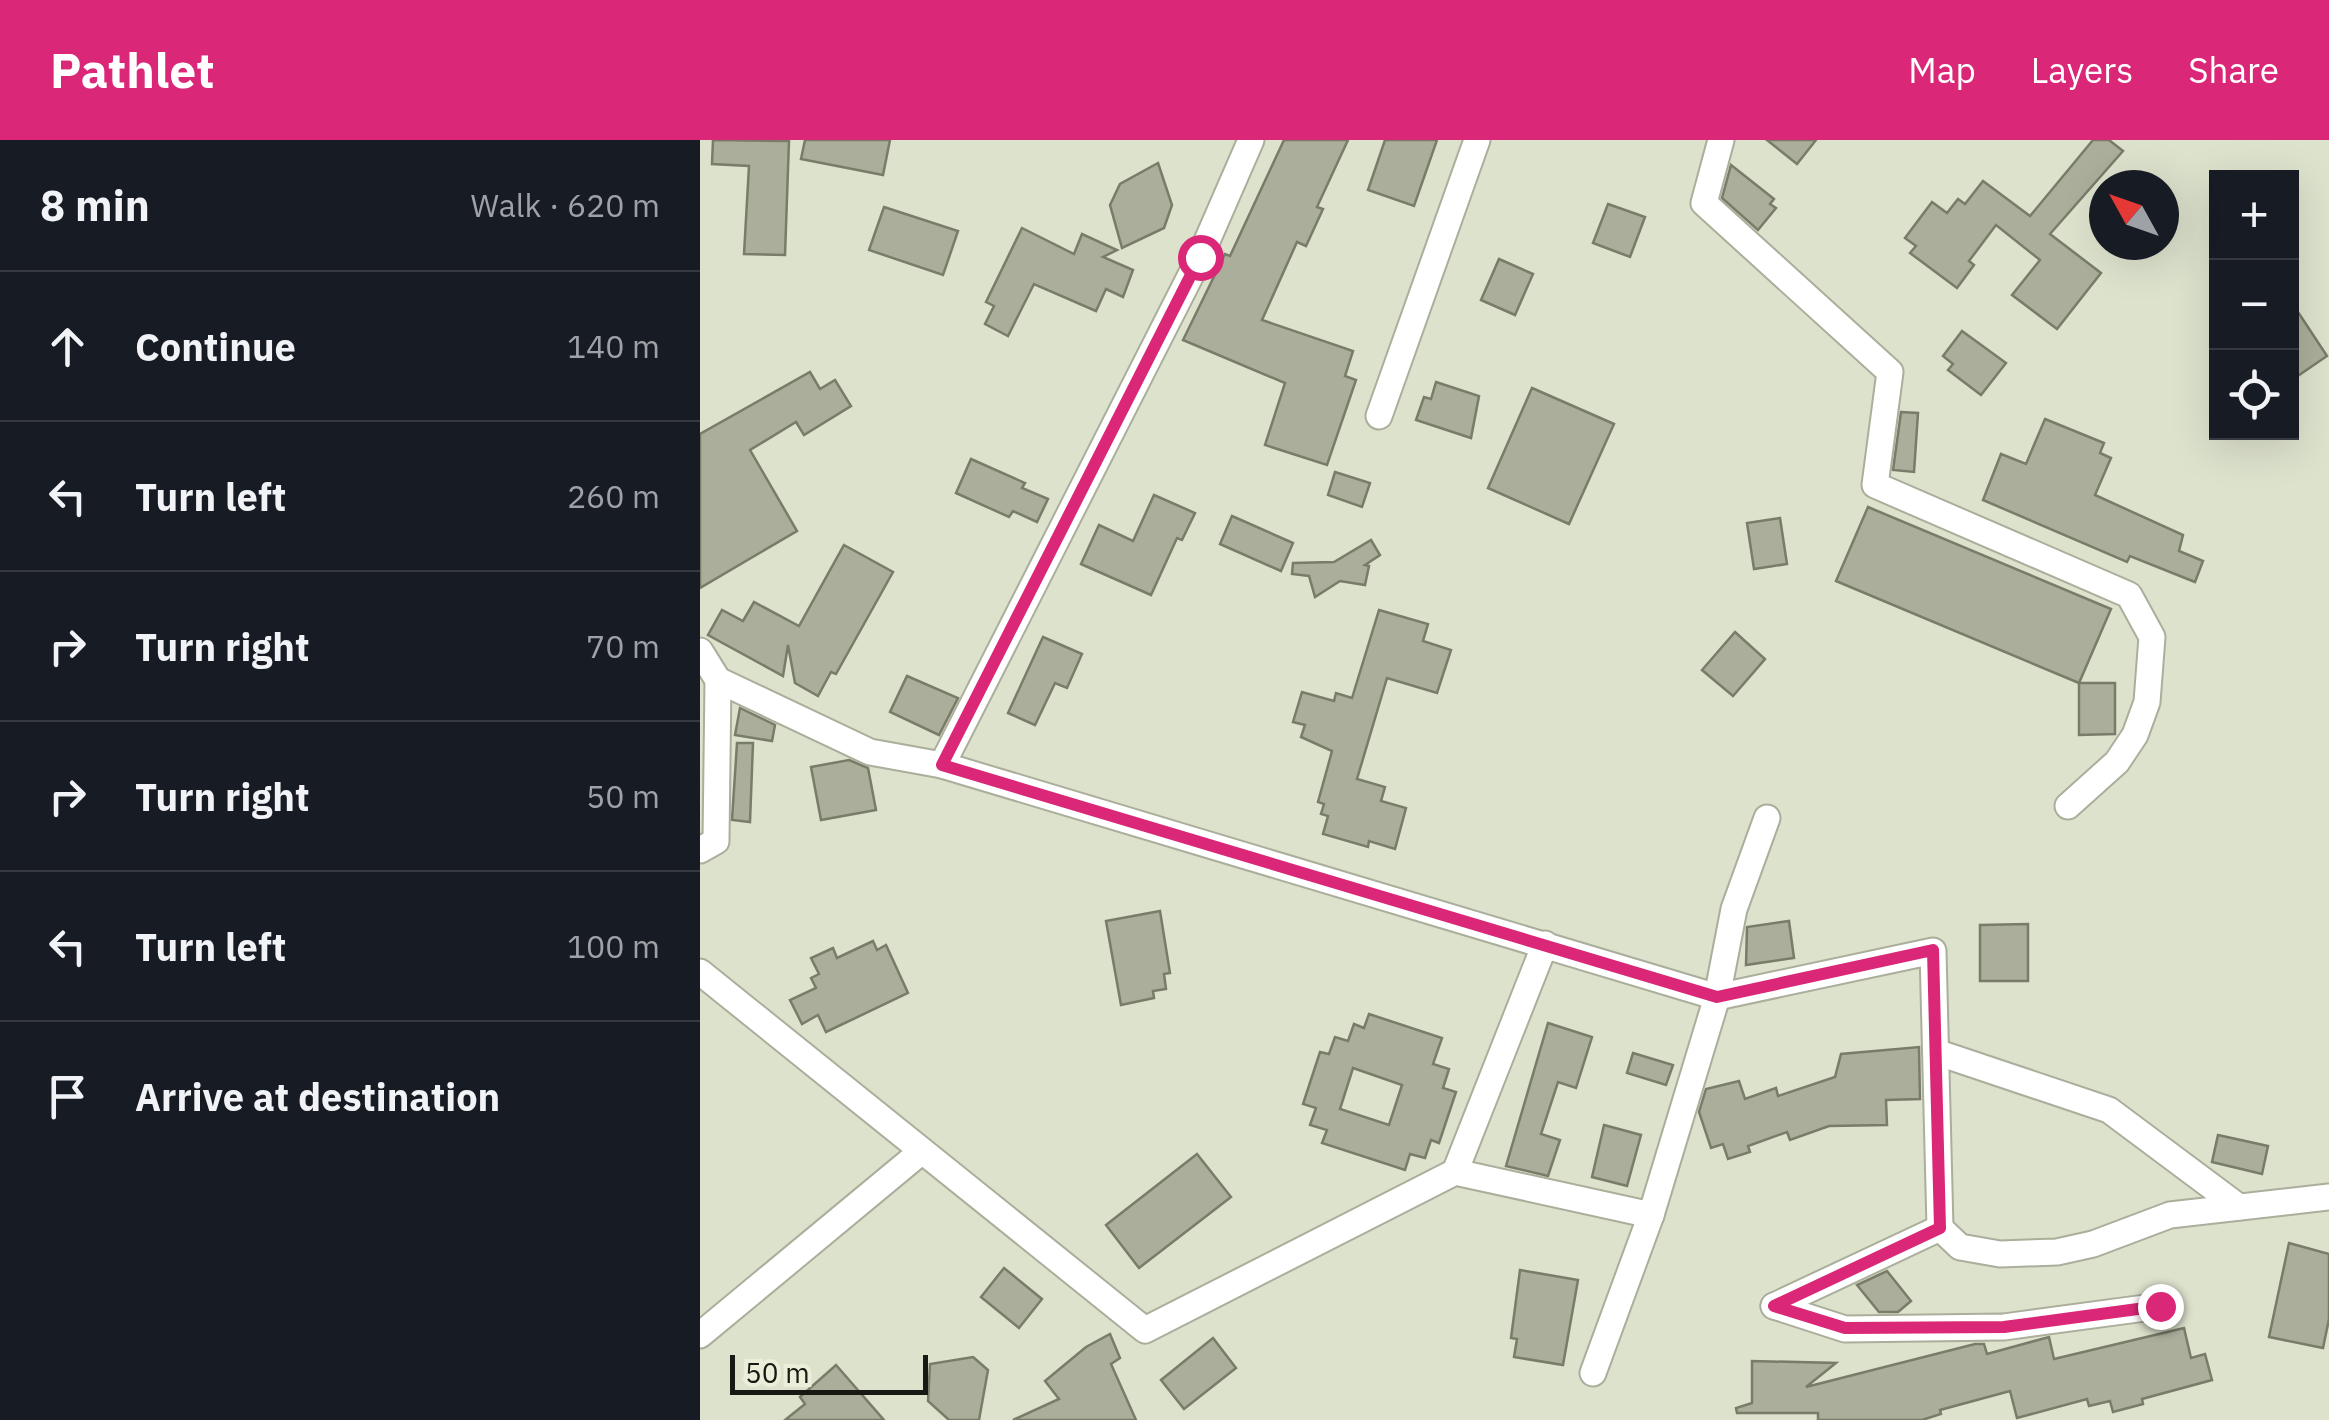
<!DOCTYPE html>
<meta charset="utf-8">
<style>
:root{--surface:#171b24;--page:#20242c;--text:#f1f3f6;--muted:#9ea1a6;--line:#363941;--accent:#db2777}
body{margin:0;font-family:"IBM Plex Sans",sans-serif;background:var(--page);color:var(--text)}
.controls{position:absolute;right:30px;top:30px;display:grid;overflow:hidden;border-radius:0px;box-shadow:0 10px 40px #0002}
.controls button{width:90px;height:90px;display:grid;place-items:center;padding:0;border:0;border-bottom:2px solid var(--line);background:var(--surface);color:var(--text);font:50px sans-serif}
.compass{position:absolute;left:1389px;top:30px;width:90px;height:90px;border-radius:50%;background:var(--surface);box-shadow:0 10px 40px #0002;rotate:310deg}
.scale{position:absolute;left:30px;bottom:25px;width:198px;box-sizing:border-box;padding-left:10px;border:5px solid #181912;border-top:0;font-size:28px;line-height:35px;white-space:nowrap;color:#181912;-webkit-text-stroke:8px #ebefda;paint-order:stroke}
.stop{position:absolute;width:30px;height:30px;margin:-22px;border:8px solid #db2777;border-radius:50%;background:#fff}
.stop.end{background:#db2777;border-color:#fff;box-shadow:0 2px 10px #0008}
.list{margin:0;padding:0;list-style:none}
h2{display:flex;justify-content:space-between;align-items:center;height:130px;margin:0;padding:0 40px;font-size:42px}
h2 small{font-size:32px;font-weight:400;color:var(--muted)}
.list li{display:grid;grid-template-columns:65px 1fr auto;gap:30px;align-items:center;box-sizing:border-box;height:150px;padding:0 40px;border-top:2px solid var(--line)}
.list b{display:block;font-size:38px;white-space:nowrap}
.list em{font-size:32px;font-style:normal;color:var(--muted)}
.icon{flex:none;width:55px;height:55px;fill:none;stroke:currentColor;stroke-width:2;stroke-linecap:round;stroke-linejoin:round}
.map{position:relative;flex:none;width:1629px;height:1280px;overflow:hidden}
header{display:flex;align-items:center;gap:60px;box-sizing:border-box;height:140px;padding:0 50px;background:var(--accent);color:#fff}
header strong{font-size:48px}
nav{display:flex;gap:55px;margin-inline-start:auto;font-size:35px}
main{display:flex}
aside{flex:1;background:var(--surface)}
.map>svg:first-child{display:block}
.building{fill:#aaae9a;stroke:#787c69;stroke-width:2.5;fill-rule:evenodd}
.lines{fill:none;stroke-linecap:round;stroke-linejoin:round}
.minor-casing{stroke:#aaae9a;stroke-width:29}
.minor{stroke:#fff;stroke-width:25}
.route{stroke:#db2777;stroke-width:12}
</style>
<header>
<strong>Pathlet</strong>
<nav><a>Map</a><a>Layers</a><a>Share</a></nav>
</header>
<main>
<aside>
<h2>8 min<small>Walk · 620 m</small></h2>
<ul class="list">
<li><svg class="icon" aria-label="ahead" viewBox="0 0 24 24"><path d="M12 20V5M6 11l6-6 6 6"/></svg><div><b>Continue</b></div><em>140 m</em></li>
<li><svg class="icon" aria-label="left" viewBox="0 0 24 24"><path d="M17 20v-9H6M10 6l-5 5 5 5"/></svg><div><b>Turn left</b></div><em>260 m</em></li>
<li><svg class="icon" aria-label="right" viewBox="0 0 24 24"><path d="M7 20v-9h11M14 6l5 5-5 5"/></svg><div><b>Turn right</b></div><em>70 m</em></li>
<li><svg class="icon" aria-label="right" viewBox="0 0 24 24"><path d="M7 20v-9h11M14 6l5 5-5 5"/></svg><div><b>Turn right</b></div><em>50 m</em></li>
<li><svg class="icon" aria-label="left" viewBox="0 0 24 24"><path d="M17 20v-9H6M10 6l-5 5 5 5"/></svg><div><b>Turn left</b></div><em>100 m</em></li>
<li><svg class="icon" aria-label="arrive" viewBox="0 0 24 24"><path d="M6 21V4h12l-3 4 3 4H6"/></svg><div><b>Arrive at destination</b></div></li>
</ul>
</aside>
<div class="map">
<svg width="1629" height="1280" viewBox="0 0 1629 1280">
<rect width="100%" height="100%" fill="#dde2cd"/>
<g class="building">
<path d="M 13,0 L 89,1 L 85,115 L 44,114 L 49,26 L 12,24 Z"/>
<path d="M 105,0 L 190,0 L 183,35 L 101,19 Z"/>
<path d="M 584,0 L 648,0 L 617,67 L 623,69 L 606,106 L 597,102 L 562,180 L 653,211 L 645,236 L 656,240 L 627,325 L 565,305 L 585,243 L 483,200 L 525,114 L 530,116 Z"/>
<path d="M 685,0 L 737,0 L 714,66 L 668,50 Z"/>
<path d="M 1067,0 L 1116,0 L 1097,24 Z"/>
<path d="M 1393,0 L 1409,0 L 1423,11 L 1350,94 L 1401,133 L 1357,189 L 1312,155 L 1340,120 L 1296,85 L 1269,121 L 1274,125 L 1257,148 L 1210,113 L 1216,106 L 1205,98 L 1232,62 L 1247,73 L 1258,59 L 1265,64 L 1283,41 L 1330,76 Z"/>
<path d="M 458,23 L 472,65 L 464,88 L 422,108 L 410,65 L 420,44 Z"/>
<path d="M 1031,25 L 1074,59 L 1070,64 L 1076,68 L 1058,90 L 1022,58 Z"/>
<path d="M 908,64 L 945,77 L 930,117 L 893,103 Z"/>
<path d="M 184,67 L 258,91 L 243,135 L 169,110 Z"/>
<path d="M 322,88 L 374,114 L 382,94 L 417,110 L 403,117 L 433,130 L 423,157 L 406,149 L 396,171 L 334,144 L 308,196 L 285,184 L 294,166 L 286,162 Z"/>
<path d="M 799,119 L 833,134 L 815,175 L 781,160 Z"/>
<path d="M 1592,163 L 1627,216 L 1592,240 Z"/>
<path d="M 1262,191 L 1306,223 L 1281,255 L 1248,230 L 1253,224 L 1243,216 Z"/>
<path d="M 110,232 L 120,249 L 135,240 L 151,266 L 104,295 L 96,282 L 50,310 L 97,391 L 0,448 L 0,294 Z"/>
<path d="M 736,242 L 779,256 L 771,298 L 716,280 L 724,257 L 731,259 Z"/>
<path d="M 832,248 L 914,284 L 869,384 L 788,348 Z"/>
<path d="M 1201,272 L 1218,273 L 1214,332 L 1193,330 Z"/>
<path d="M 1345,279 L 1404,303 L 1400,313 L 1411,318 L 1395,355 L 1483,395 L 1479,411 L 1503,421 L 1495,442 L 1430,416 L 1427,422 L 1283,360 L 1301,314 L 1326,324 Z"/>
<path d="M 271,319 L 325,343 L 322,348 L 348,359 L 337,382 L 313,371 L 309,377 L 256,353 Z"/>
<path d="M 635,332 L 670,343 L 662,367 L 628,355 Z"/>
<path d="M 454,355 L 495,373 L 482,400 L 477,398 L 451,455 L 381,424 L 399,385 L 433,401 Z"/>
<path d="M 1168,367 L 1411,469 L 1379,543 L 1136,441 Z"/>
<path d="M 532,376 L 593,403 L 581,431 L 520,404 Z"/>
<path d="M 1080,378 L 1087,424 L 1054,429 L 1047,383 Z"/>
<path d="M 671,400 L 680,415 L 665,425 L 669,426 L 665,445 L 640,441 L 615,457 L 609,436 L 592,434 L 593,423 L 634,422 Z"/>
<path d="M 144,405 L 193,432 L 136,534 L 131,532 L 118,556 L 95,543 L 88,505 L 83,536 L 8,495 L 22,470 L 43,481 L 54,462 L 99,486 Z"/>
<path d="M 679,470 L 728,484 L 723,501 L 751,510 L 737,553 L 687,538 L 657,639 L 685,647 L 681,661 L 706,668 L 695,709 L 669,701 L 668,707 L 623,694 L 628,676 L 621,674 L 624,664 L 618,662 L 632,611 L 601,597 L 605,585 L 593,582 L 602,552 L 634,561 L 636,553 L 652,558 Z"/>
<path d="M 1035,492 L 1065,519 L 1033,556 L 1002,530 Z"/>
<path d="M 343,497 L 382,514 L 367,548 L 355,543 L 335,585 L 308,573 Z"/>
<path d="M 207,536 L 258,558 L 239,595 L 190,572 Z"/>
<path d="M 1379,543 L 1415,543 L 1415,594 L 1379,595 Z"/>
<path d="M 40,568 L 75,585 L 72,601 L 35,595 Z"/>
<path d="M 37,603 L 53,603 L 50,682 L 32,680 Z"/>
<path d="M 149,620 L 168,628 L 176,670 L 121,680 L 111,627 Z"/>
<path d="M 460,771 L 470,833 L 464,834 L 466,849 L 453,851 L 454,858 L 421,865 L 406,781 Z"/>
<path d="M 1089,781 L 1094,818 L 1046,825 L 1047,787 Z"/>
<path d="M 1328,784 L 1328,841 L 1280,841 L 1280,785 Z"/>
<path d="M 173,801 L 177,810 L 186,805 L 208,853 L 126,892 L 118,875 L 102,884 L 90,860 L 116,848 L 111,838 L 119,834 L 111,818 L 133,808 L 137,818 Z"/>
<path d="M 669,874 L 742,898 L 733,924 L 749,929 L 743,948 L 756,952 L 739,1003 L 731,1000 L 725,1018 L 710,1014 L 705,1030 L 622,1003 L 627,990 L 610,985 L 616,968 L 603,964 L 620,912 L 629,914 L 635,897 L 648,901 L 654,884 L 664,888 ZM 653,928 L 702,945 L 689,985 L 640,969 Z"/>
<path d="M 848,883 L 892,897 L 876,948 L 858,942 L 841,994 L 860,1000 L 848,1036 L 806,1026 Z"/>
<path d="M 1219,907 L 1220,959 L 1186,960 L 1187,985 L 1129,986 L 1090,1000 L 1087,992 L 1048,1006 L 1050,1012 L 1028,1019 L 1023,1004 L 1011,1008 L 999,972 L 1006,949 L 1039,941 L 1045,959 L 1076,948 L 1078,956 L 1135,937 L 1141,914 Z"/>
<path d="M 933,913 L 973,925 L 966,945 L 927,933 Z"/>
<path d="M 904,985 L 941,995 L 927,1046 L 892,1037 Z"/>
<path d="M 1518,995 L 1568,1006 L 1562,1034 L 1512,1022 Z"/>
<path d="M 497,1014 L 531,1057 L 439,1128 L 406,1085 Z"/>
<path d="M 1589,1103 L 1629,1114 L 1629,1179 L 1623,1208 L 1569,1197 Z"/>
<path d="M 304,1128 L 342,1159 L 319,1188 L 281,1157 Z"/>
<path d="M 820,1130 L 878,1140 L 863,1225 L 814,1217 L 817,1199 L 811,1198 Z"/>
<path d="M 1187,1131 L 1211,1161 L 1198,1172 L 1179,1172 L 1157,1145 Z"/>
<path d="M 1484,1188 L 1491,1218 L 1505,1214 L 1512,1240 L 1442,1259 L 1443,1264 L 1413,1272 L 1410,1261 L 1389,1266 L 1387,1259 L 1317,1278 L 1310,1251 L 1240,1270 L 1241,1274 L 1222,1280 L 1118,1280 L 1118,1273 L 1037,1273 L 1036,1268 L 1052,1263 L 1052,1221 L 1136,1223 L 1106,1247 L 1275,1204 L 1284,1204 L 1287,1214 L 1349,1197 L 1354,1219 Z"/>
<path d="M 410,1194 L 420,1218 L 411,1224 L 436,1280 L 313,1280 L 359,1259 L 345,1241 L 386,1207 Z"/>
<path d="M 513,1198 L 536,1228 L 484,1269 L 461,1240 Z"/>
<path d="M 273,1217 L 288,1230 L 279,1280 L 249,1280 L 228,1261 L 230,1224 Z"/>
<path d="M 136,1225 L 184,1280 L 85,1280 L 105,1264 L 100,1257 Z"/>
</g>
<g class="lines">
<defs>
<g id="minor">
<path d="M 1021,0 L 1004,63 L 1190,232 L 1175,345 L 1429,455 L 1452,497 L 1447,562 L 1435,595 L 1417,622 L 1368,666"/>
<path d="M 679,276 L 777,0"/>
<path d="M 0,511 L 18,540 L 170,612 L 242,625 L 1017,857 L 1233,811 L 1240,1088 L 1074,1166"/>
<path d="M 242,625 L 500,117 L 551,0"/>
<path d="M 0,710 L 16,701 L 18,540"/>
<path d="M 0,832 L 445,1190 L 755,1032 L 951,1075"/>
<path d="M 1236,912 L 1409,970 L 1539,1067"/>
<path d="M 755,1032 L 845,804"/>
<path d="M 1240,1088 L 1260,1107 L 1300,1114 L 1357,1112 L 1393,1104 L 1470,1075 L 1629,1057"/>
<path d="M 1074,1166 L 1145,1189 L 1304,1187 L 1460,1166"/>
<path d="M 0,1195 L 222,1011"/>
<path d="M 893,1233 L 951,1075 L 1017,857 L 1034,769 L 1067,678"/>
</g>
</defs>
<use href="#minor" class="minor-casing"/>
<use href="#minor" class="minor"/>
</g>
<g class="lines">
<path class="route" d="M 500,117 L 242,625 L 1017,857 L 1233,810 L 1240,1088 L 1074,1166 L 1145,1188 L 1304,1187 L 1460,1166"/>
</g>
</svg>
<div class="controls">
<button>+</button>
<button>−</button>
<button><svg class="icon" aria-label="locate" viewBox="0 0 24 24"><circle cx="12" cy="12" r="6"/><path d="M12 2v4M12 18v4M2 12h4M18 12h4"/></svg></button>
</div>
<svg class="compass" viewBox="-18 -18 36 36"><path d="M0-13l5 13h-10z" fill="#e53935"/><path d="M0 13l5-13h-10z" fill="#9ea1a6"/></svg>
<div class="scale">50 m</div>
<div class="stop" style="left:500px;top:117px"></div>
<div class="stop end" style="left:1460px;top:1166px"></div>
</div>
</main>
